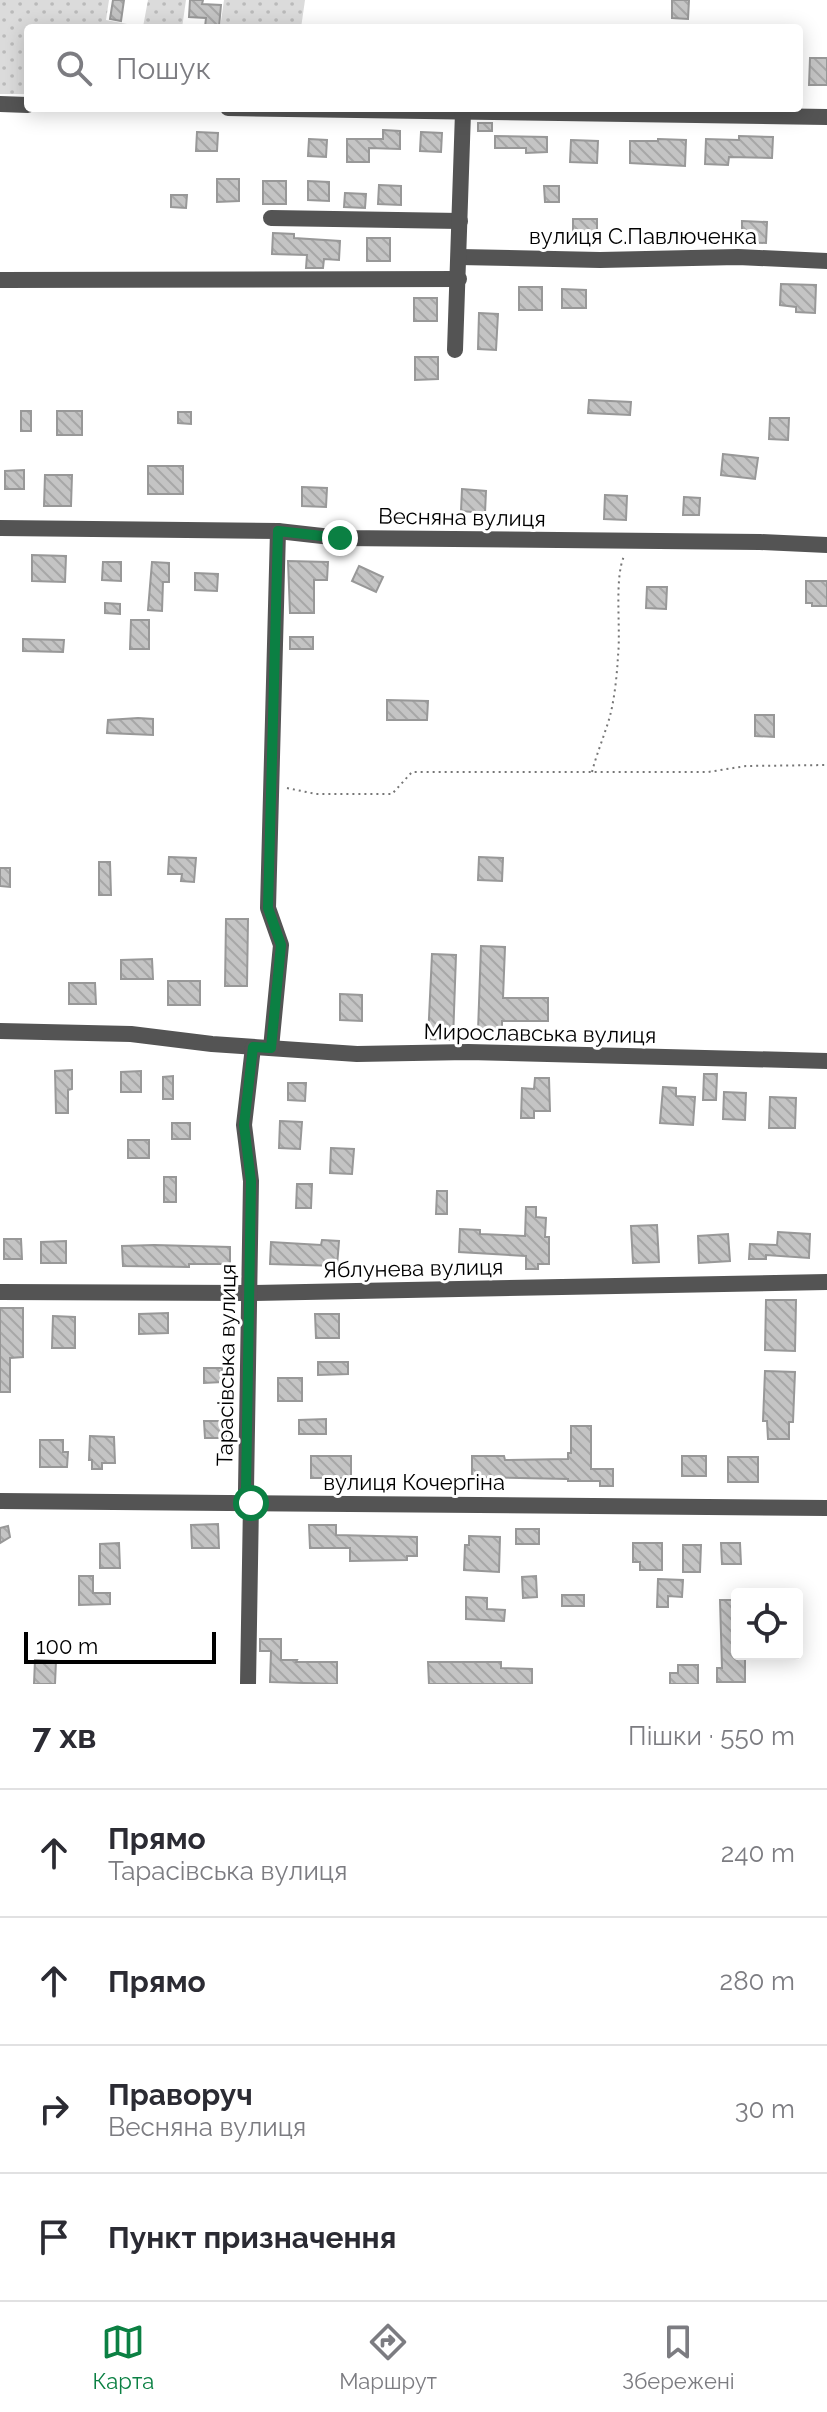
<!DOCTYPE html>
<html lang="uk">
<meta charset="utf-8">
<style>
:root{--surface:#fff;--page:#f2f2f3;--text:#2b2b33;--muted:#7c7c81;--line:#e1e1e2;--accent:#0b8043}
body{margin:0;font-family:Raleway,sans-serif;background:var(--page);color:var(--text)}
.controls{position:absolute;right:24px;bottom:24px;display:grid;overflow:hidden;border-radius:8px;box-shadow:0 4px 20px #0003}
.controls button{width:72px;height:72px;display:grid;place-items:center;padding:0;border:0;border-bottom:2px solid var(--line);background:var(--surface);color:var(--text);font:40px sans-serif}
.scale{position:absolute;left:24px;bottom:20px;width:192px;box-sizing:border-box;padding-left:8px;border:4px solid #000;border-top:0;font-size:22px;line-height:28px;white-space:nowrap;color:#000;-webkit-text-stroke:6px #fff;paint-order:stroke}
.stop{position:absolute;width:24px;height:24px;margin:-18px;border:6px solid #0b8043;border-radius:50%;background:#fff}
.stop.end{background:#0b8043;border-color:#fff;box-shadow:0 2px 8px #0008}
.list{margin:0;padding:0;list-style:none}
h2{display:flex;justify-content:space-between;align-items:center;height:104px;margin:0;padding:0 32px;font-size:34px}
h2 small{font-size:26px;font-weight:400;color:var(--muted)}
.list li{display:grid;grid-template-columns:52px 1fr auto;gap:24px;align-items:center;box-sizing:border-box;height:128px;padding:0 32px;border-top:2px solid var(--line)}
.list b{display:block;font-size:30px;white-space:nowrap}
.list p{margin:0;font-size:26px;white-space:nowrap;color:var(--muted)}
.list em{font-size:26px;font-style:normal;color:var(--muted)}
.icon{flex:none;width:44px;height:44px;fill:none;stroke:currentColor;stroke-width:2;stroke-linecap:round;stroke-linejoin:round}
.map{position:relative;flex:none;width:827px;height:1684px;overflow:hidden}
.search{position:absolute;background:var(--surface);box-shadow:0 4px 20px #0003;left:24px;right:24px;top:24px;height:88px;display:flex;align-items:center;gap:20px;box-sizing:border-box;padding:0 28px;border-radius:8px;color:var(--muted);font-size:30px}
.sheet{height:616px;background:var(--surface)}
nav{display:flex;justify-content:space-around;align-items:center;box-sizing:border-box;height:112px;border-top:2px solid var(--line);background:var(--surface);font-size:22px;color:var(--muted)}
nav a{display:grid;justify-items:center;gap:4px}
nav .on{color:var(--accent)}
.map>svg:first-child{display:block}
.garden{fill:url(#garden-dots)}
.building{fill:url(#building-back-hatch);stroke:#989898;stroke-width:2}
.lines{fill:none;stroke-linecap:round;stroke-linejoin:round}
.path{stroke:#767676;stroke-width:2;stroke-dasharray:2 4;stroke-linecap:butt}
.street{stroke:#545454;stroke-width:16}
.route{stroke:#0b8043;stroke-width:10}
.labels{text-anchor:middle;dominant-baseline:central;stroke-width:6;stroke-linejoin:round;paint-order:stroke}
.street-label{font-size:22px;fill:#000;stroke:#fff}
</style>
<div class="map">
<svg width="827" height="1684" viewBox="0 0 827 1684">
<defs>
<pattern id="garden-dots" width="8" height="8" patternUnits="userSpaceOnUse" patternTransform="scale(2)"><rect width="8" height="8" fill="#dbdbdb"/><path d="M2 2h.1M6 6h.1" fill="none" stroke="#bababa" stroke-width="1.8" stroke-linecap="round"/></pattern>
<pattern id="building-back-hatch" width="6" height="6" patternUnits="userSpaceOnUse" patternTransform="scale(2)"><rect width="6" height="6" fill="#c4c4c4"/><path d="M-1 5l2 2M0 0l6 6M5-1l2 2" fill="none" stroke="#a7a7a7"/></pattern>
</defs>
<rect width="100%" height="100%" fill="#fff"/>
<g class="garden">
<path d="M 0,0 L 109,0 L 106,20 L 143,27 L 148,0 L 186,0 L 182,28 L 28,28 L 28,94 L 0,94 Z"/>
<path d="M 224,0 L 305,0 L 301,28 L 220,28 Z"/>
</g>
<g class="building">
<path d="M 113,0 L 124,0 L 121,21 L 110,19 Z"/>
<path d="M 190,0 L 203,0 L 202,4 L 221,5 L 219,27 L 205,27 L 206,18 L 189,17 Z"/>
<path d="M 672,0 L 689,0 L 688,19 L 672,18 Z"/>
<path d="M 810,58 L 827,58 L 827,85 L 809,85 Z"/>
<rect x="478" y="123" width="14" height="8"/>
<path d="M 383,130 L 400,131 L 400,149 L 369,148 L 369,162 L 347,162 L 347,139 L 383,139 Z"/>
<path d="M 197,132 L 218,133 L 217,151 L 196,151 Z"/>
<path d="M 421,132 L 442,133 L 441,152 L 420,151 Z"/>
<path d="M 495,136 L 547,137 L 547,152 L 526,153 L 526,148 L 495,148 Z"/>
<path d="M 739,136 L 773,137 L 772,158 L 729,157 L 728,165 L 705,164 L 706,139 L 739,140 Z"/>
<path d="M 309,139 L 327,140 L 326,157 L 308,156 Z"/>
<path d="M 658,139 L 686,140 L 685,166 L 630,163 L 630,141 L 658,141 Z"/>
<path d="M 571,140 L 598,141 L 597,163 L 570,162 Z"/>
<path d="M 217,179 L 239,179 L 239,201 L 217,202 Z"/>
<rect x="263" y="181" width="23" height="23"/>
<path d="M 308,181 L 329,182 L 329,201 L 308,200 Z"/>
<path d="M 379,185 L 401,186 L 401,205 L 378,204 Z"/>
<path d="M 544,186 L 559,186 L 559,202 L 545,202 Z"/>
<path d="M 345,193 L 366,194 L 365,208 L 344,207 Z"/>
<path d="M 171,195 L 187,195 L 186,208 L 171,207 Z"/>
<path d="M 573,219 L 597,219 L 597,238 L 573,237 Z"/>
<path d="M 742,221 L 767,222 L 766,243 L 742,242 Z"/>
<path d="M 273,233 L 294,234 L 294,238 L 340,241 L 339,260 L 324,259 L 323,268 L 306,268 L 307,255 L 272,254 Z"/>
<rect x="367" y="238" width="23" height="23"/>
<path d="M 781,284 L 816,285 L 815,313 L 796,312 L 796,307 L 780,305 Z"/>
<rect x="519" y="287" width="23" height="23"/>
<path d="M 562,289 L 586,290 L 586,308 L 562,308 Z"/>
<rect x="414" y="298" width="23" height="23"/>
<path d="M 479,313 L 498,314 L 496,350 L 478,349 Z"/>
<path d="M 415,357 L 438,357 L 438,379 L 415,380 Z"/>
<path d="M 589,400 L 631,402 L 630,415 L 588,413 Z"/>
<rect x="21" y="411" width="10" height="20"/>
<rect x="57" y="411" width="25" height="24"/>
<path d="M 178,412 L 191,412 L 191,424 L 178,423 Z"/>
<path d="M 770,418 L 789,418 L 788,440 L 769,439 Z"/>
<path d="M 723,454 L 758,458 L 755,479 L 721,475 Z"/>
<rect x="148" y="466" width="35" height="28"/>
<path d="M 24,470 L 24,489 L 5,489 L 5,471 Z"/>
<path d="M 45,475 L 72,475 L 71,506 L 44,506 Z"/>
<path d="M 302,487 L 327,488 L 326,507 L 302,506 Z"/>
<path d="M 462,489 L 486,491 L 485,513 L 461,511 Z"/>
<path d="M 605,495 L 627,496 L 626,520 L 604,519 Z"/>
<path d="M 684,497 L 700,498 L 699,515 L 683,515 Z"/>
<path d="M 32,555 L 66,556 L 65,582 L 32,581 Z"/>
<path d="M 288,561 L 328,562 L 327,580 L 314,580 L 314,613 L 290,613 Z"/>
<path d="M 103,562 L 121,562 L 121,581 L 102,580 Z"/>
<path d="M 152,562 L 169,563 L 169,582 L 163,582 L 162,611 L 148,610 Z"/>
<path d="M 359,566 L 383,577 L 376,592 L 352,581 Z"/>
<path d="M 195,573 L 218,574 L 217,591 L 195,590 Z"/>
<path d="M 806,581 L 827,581 L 827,606 L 812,606 L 812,603 L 806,603 Z"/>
<path d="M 647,587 L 667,587 L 666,609 L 646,608 Z"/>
<path d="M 105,603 L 120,604 L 120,614 L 105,613 Z"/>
<path d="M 131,620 L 149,620 L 149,649 L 130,649 Z"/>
<rect x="290" y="637" width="23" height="12"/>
<path d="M 23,639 L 64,640 L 63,652 L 23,651 Z"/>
<path d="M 387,700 L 428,701 L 427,720 L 387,720 Z"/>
<path d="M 755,715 L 774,715 L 774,737 L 755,736 Z"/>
<path d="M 138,718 L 153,719 L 153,735 L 107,733 L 108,720 Z"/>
<path d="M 169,857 L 196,858 L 194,882 L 181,881 L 182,874 L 168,874 Z"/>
<path d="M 479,857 L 503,858 L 502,881 L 478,880 Z"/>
<path d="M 99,862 L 110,862 L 111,895 L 99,895 Z"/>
<path d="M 0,868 L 10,868 L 10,887 L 0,886 Z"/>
<path d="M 226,919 L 248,919 L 247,986 L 225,986 Z"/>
<path d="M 481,946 L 505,947 L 503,998 L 548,998 L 548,1021 L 502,1021 L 502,1032 L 478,1031 Z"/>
<path d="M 432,954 L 456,955 L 453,1040 L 428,1039 Z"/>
<path d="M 152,959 L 153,979 L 121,979 L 121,960 Z"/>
<rect x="168" y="981" width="32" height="24"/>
<path d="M 69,983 L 95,983 L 96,1004 L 69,1004 Z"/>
<path d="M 340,994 L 362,995 L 362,1021 L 340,1020 Z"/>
<path d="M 72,1070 L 72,1089 L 68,1090 L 68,1113 L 56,1113 L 55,1071 Z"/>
<path d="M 141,1071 L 141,1092 L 121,1092 L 121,1072 Z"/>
<path d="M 704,1074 L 717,1074 L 716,1100 L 703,1100 Z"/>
<path d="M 173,1076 L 173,1099 L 163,1099 L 163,1077 Z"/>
<path d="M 535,1078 L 549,1078 L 550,1111 L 534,1111 L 534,1118 L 521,1118 L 522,1088 L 534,1089 Z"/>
<path d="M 288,1083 L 306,1083 L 305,1101 L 288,1100 Z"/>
<path d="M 663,1087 L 676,1088 L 676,1096 L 695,1097 L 693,1125 L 660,1123 Z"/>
<path d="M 724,1092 L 746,1093 L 745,1120 L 723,1119 Z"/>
<path d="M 770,1097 L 796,1098 L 795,1128 L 769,1128 Z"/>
<path d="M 280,1121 L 302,1122 L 300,1149 L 279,1148 Z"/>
<rect x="172" y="1123" width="18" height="16"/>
<rect x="128" y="1140" width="21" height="18"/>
<path d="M 331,1148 L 354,1149 L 352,1174 L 330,1173 Z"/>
<rect x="164" y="1177" width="12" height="25"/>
<path d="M 297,1184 L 312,1184 L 311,1208 L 296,1208 Z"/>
<path d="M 437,1191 L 447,1191 L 447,1214 L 436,1214 Z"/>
<path d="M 526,1207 L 536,1207 L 536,1217 L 546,1218 L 545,1237 L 549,1237 L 549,1264 L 538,1264 L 538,1269 L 526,1269 L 526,1256 L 459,1252 L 460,1229 L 480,1230 L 480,1234 L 525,1236 Z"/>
<path d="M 657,1225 L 659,1262 L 633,1263 L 631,1226 Z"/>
<path d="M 778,1232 L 810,1234 L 809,1258 L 766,1255 L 766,1259 L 749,1259 L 750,1244 L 777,1245 Z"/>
<path d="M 728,1234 L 730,1261 L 699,1263 L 698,1236 Z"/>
<path d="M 4,1239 L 21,1239 L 22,1259 L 4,1259 Z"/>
<path d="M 322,1240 L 339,1241 L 337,1266 L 270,1264 L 271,1242 L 321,1245 Z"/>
<path d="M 66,1241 L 66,1263 L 41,1263 L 41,1242 Z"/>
<path d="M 154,1245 L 230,1247 L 230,1264 L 189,1264 L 189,1267 L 123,1266 L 122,1246 Z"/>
<path d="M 766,1300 L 796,1300 L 795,1351 L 765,1350 Z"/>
<path d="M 0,1308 L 23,1308 L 23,1357 L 10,1358 L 10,1392 L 0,1392 Z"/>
<path d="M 168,1313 L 168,1333 L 139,1334 L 139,1314 Z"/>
<path d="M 315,1314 L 339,1314 L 339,1338 L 316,1338 Z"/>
<path d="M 53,1316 L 75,1317 L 75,1348 L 52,1348 Z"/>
<path d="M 318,1362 L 348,1362 L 348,1374 L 318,1375 Z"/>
<path d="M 204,1368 L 222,1368 L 222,1382 L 204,1383 Z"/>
<path d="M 765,1371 L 795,1372 L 793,1422 L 789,1422 L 789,1439 L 768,1439 L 767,1421 L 763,1421 Z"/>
<rect x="278" y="1378" width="24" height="23"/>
<path d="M 326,1419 L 326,1434 L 299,1434 L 299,1420 Z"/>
<path d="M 204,1421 L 226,1421 L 226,1438 L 205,1438 Z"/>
<path d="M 571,1426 L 591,1426 L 591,1469 L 613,1469 L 613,1486 L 600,1486 L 600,1481 L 568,1481 L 568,1479 L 472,1477 L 472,1456 L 504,1456 L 505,1460 L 568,1459 L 568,1453 L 571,1453 Z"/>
<path d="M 90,1436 L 114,1437 L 115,1463 L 102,1463 L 102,1469 L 92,1469 L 92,1460 L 89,1460 Z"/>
<path d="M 40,1440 L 63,1440 L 63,1452 L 68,1452 L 67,1467 L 40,1467 Z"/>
<rect x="311" y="1456" width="40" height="22"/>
<rect x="682" y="1456" width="24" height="20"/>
<rect x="728" y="1457" width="30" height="25"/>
<path d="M 218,1524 L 219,1548 L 192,1548 L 191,1525 Z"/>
<path d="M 309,1525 L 336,1525 L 336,1535 L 417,1537 L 417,1556 L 407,1556 L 407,1560 L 350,1561 L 350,1548 L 310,1548 Z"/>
<path d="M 8,1526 L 10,1537 L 0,1543 L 0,1528 Z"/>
<rect x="516" y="1529" width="23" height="15"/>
<path d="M 469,1536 L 500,1537 L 499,1572 L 464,1570 L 465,1545 L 469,1545 Z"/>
<path d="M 119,1543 L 120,1568 L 100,1568 L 100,1544 Z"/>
<path d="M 633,1543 L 662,1543 L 662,1570 L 640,1570 L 640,1562 L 633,1562 Z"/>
<path d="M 721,1543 L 740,1543 L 741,1564 L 722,1564 Z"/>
<path d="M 683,1545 L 701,1545 L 700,1572 L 683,1572 Z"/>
<path d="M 79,1576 L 93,1576 L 93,1593 L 110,1593 L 110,1604 L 79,1605 Z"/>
<path d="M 536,1576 L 537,1597 L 523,1598 L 522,1577 Z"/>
<path d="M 658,1579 L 683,1580 L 682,1597 L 668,1596 L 668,1607 L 657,1607 Z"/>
<rect x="562" y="1595" width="22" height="11"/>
<path d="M 466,1597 L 487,1598 L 487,1609 L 505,1610 L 504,1621 L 466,1619 Z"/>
<path d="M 720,1600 L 737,1600 L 737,1654 L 745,1654 L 745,1682 L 717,1682 L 717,1668 L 722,1668 Z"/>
<path d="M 260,1639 L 281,1639 L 281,1660 L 297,1660 L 296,1662 L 337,1662 L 337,1684 L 270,1682 L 271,1651 L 260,1651 Z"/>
<path d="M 35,1660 L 56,1661 L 55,1684 L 34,1684 Z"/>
<path d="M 428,1662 L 501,1662 L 501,1668 L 532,1669 L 532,1684 L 429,1684 Z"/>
<path d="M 678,1665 L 698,1665 L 698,1684 L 670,1684 L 670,1673 L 678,1673 Z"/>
</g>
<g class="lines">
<g class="path">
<path d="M 592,772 C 597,752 606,732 611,712 C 615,694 617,674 618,656 C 621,627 614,580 624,556"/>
<path d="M 287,788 L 316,794 L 392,794 L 412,772 L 708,772 L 746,766 L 827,765"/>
</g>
<g class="street">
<path d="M 0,104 L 28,105"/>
<path d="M 228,108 L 827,117"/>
<path d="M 271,218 L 460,221"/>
<path d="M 459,257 L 600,260 L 738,257 L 827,261"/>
<path d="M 0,280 L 459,279"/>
<path d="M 455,350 L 463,112"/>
<path d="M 0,528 L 278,531 L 340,538 L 760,542 L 827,545"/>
<path d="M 0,1031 L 131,1034 L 212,1044 L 357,1054 L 468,1052 L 827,1061"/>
<path d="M 271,1048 L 281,945 L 268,908 L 278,531"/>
<path d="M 0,1292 L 248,1293 L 827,1282"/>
<path d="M 0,1501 L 827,1508"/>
<path d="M 248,1684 L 251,1503 L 246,1490 L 251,1181 L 244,1125 L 253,1047"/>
</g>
</g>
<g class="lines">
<path class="route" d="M 251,1503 L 246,1490 L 251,1181 L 244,1125 L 253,1047 L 271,1048 L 281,945 L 268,908 L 278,531 L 340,538"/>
</g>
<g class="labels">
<g class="street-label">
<text x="643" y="236">вулиця С.Павлюченка</text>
<text transform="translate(462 517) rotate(1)">Весняна вулиця</text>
<text transform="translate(540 1033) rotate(1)">Мирославська вулиця</text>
<text transform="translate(413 1268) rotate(-1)">Яблунева вулиця</text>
<text transform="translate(226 1365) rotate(-89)">Тарасівська вулиця</text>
<text x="414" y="1482">вулиця Кочергіна</text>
</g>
</g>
</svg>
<div class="controls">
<button><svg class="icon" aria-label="locate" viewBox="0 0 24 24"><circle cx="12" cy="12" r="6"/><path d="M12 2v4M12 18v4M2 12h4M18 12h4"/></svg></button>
</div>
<div class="scale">100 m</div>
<div class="stop" style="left:251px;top:1503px"></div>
<div class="stop end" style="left:340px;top:538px"></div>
<div class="search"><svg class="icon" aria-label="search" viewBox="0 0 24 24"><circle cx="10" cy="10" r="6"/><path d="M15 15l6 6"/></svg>Пошук</div>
</div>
<section class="sheet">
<h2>7 хв<small>Пішки · 550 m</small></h2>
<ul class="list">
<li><svg class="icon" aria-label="ahead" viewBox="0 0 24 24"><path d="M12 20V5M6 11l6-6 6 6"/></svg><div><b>Прямо</b><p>Тарасівська вулиця</p></div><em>240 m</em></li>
<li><svg class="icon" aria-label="ahead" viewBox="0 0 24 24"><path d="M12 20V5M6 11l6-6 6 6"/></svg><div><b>Прямо</b></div><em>280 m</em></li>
<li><svg class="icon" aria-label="right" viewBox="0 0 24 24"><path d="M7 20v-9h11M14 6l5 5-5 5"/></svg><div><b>Праворуч</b><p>Весняна вулиця</p></div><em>30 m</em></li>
<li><svg class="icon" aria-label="arrive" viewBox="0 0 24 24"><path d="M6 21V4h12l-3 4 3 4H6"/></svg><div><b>Пункт призначення</b></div></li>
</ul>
</section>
<nav>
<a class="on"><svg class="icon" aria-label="map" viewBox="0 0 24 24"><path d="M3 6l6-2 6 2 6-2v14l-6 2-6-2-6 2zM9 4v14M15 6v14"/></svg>Карта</a>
<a><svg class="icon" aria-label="directions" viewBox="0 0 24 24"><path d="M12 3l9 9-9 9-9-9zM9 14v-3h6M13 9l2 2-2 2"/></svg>Маршрут</a>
<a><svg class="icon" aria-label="saved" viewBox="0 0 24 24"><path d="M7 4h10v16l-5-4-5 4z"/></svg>Збережені</a>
</nav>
